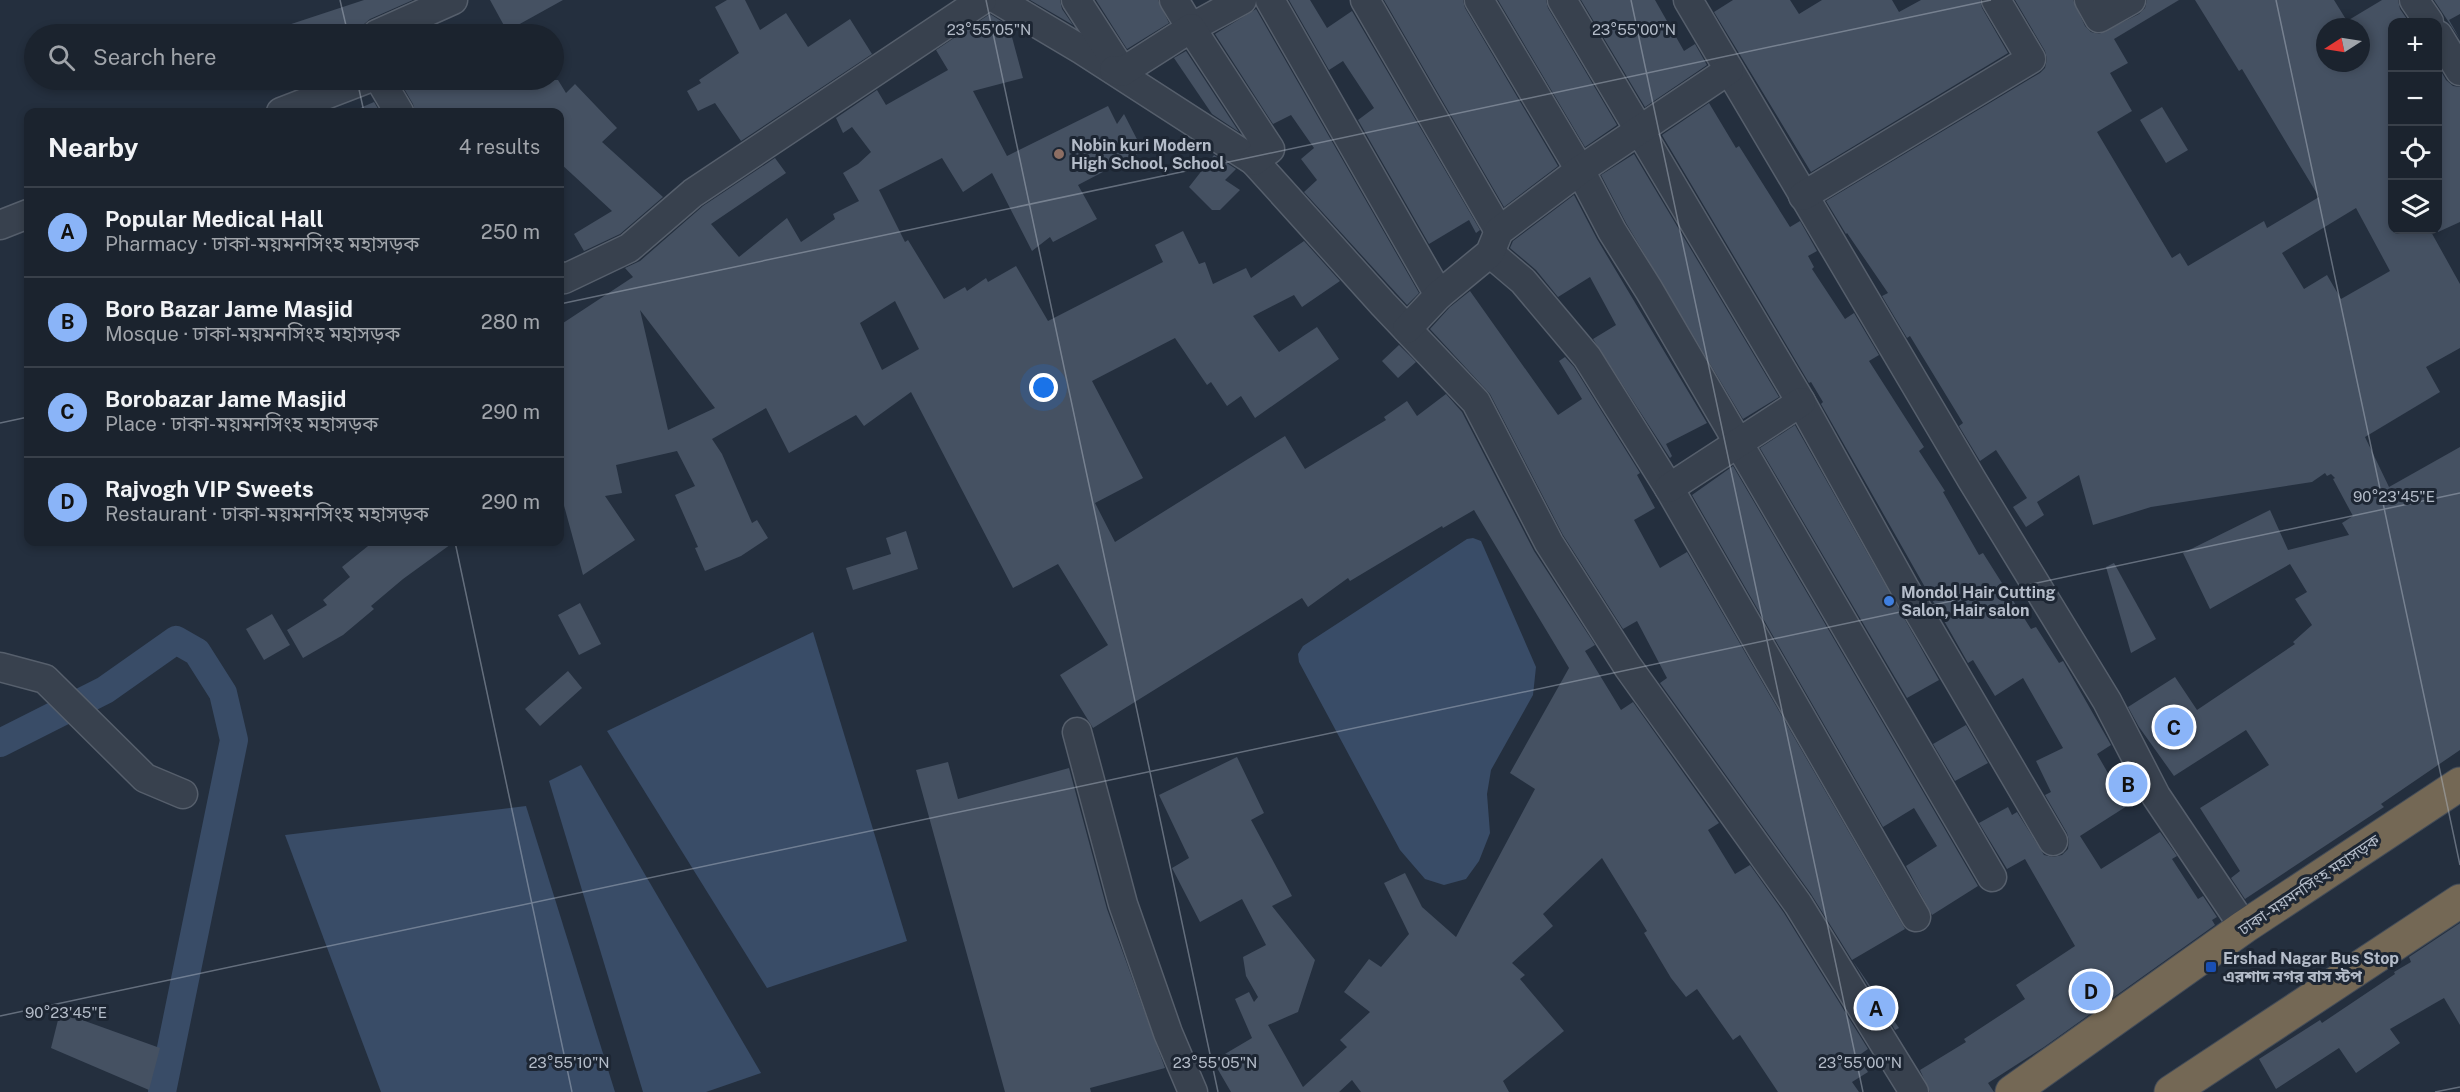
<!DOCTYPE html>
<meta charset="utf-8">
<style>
:root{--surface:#1b232e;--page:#282f3a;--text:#f1f3f6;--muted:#a0a4aa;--line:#39404a;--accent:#8ab4f8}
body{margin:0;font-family:"Public Sans","Noto Sans Bengali",sans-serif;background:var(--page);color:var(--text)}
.controls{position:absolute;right:18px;top:18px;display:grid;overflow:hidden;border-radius:12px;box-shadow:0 3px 9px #0003}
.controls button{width:54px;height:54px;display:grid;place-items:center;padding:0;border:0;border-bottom:2px solid var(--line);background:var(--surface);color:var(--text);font:30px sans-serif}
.compass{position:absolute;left:2316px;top:18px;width:54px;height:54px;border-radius:50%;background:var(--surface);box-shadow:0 3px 9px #0003;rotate:258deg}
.you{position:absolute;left:1044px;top:388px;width:21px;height:21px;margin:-15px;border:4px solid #fff;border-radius:50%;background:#1a73e8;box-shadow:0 0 0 9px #1a73e833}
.badge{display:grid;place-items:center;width:39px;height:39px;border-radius:50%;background:var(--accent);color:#111;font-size:20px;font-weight:700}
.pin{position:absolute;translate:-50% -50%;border:3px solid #fff;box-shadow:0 2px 6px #0006}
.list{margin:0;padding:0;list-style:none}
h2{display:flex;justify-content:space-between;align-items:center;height:78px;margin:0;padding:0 24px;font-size:26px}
h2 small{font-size:20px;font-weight:400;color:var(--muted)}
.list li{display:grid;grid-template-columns:39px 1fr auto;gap:18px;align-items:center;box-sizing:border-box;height:90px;padding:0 24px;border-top:2px solid var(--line)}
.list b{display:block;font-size:22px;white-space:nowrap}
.list p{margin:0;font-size:20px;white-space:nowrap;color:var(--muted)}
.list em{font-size:20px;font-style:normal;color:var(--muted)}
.icon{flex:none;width:33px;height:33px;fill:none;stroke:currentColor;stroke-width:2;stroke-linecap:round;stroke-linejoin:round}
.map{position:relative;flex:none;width:2460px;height:1092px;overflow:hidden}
.search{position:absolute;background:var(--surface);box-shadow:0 3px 9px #0003;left:24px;top:24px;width:540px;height:66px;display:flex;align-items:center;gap:15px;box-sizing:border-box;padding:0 21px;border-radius:33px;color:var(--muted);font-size:22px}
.panel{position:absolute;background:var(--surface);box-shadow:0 3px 9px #0003;left:24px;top:108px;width:540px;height:438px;border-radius:12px}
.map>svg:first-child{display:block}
.water{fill:#394c67}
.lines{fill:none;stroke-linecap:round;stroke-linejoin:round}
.canal{stroke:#394c67;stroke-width:28}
.building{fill:#455162;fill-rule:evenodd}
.street-casing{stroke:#565f6c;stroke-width:31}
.highway-casing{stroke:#434c59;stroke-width:35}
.street{stroke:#38414e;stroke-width:28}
.highway{stroke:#746855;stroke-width:33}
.ticks{fill:none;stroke:#b4bcc9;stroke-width:1.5;stroke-opacity:0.45}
.education-dot{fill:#8d6e63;stroke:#1d2633;stroke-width:2}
.shop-dot{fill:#3f7fe0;stroke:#1d2633;stroke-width:2}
.transit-dot{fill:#1a4fb4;stroke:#1d2633;stroke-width:2}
.labels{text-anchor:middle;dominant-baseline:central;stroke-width:6;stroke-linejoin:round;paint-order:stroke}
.poi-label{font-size:16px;font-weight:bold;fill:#b4bcc9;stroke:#1d2633;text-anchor:start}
.street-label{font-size:16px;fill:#b4bcc9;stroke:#1d2633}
.ticks-label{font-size:15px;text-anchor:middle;fill:#b4bcc9;stroke:#1d2633;stroke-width:6;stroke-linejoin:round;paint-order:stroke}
</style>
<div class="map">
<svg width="2460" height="1092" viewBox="0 0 2460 1092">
<rect width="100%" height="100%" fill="#242f3e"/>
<g class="water">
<path d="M 1473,538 L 1481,541 L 1536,667 L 1533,695 L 1491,770 L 1487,794 L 1490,833 L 1479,861 L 1466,879 L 1444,885 L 1425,879 L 1400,850 L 1299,662 L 1298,654 L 1303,646 L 1467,539 Z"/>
<path d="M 813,632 L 907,941 L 767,988 L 607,731 Z"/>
<path d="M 581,765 L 761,1073 L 706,1092 L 643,1092 L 549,781 Z"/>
<path d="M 526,806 L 615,1092 L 381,1092 L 285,835 Z"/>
</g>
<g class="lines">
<path class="canal" d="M 0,743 L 105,690 L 176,640 L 197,652 L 223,693 L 234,740 L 162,1092"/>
</g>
<g class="building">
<path d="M 364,0 L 413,0 L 370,19 L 363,25 L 361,34 L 274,34 L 273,30 Z"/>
<path d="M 490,0 L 563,0 L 507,31 Z"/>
<path d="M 727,0 L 745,0 L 760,30 L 786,13 L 808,47 L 850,19 L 872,54 L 741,141 L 715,103 L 698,111 L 687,91 L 701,83 L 699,80 L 739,53 L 715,7 Z"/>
<path d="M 1030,0 L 1060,0 L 1062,9 L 1073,25 Z"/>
<path d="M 1096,0 L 1158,0 L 1169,23 L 1127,49 Z"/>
<path d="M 1289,0 L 1310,0 L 1327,28 L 1352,11 L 1480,230 L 1476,233 L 1469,220 L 1429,244 L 1358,120 L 1374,108 L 1343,61 L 1329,70 Z"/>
<path d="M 1384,0 L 1463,0 L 1465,8 L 1558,166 L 1504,207 Z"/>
<path d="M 1498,0 L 1546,0 L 1548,8 L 1617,125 L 1585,147 Z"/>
<path d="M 1581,0 L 1655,0 L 1684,51 L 1695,44 L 1707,65 L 1645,107 Z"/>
<path d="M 1733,0 L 1790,0 L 1799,14 L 1822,0 L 1892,0 L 1899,12 L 1921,0 L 1980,0 L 1982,8 L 2008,53 L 1811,172 L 1714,12 Z"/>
<path d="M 2015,0 L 2073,0 L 2085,26 L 2091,32 L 2099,34 L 2139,14 L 2145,8 L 2147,0 L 2179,0 L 2114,39 L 2128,63 L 2110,73 L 2132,111 L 2097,132 L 2172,258 L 2180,253 L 2188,266 L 2264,221 L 2267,228 L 2319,197 L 2242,69 L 2239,71 L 2195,0 L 2334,0 L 2347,21 L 2382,0 L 2398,0 L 2400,9 L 2409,22 L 2392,22 L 2392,230 L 2430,230 L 2460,284 L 2460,348 L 2426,367 L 2440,392 L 2365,437 L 2389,487 L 2460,447 L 2460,750 L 2381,804 L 2384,807 L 2245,899 L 2231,878 L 2240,871 L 2200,808 L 2269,765 L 2246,730 L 2174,776 L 2139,727 L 2128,707 L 2175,677 L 2197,710 L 2295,644 L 2293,642 L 2312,625 L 2295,599 L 2307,592 L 2290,564 L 2210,609 L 2183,553 L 2270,510 L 2288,550 L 2349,535 L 2342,523 L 2353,516 L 2333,479 L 2335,478 L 2331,474 L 2327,476 L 2325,473 L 2312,482 L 2151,507 L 2093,525 L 2079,475 L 2037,502 L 2044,515 L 2026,527 L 2013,507 L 2027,498 L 1996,450 L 1980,461 L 1959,426 L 1963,423 L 1910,336 L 1907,338 L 1882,296 L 1888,293 L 1847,233 L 1846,234 L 1826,201 L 2040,73 L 2045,68 L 2047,59 L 2045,51 ZM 2325,27 L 2361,27 L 2361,63 L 2325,63 ZM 2356,208 L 2390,271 L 2341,299 L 2327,275 L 2304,289 L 2282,253 Z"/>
<path d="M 2434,0 L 2460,0 L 2460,14 L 2449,20 L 2460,39 Z"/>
<path d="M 1256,9 L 1419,293 L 1407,305 L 1304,192 L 1317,180 L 1301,159 L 1314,148 L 1291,115 L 1273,124 L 1215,34 Z"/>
<path d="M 990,14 L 1009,26 L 1023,78 L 973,91 L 1007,156 L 1108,106 L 1117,124 L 1124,114 L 1143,151 L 1078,185 L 1097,219 L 1053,242 L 1050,237 L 1032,251 L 992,173 L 963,192 L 942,158 L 879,190 L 905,242 L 908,240 L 944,299 L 965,287 L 967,291 L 986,278 L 988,282 L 1016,266 L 1048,321 L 1163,262 L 1155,245 L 1183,231 L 1199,264 L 1205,262 L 1213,284 L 1246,268 L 1251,278 L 1304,241 L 1340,281 L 1302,307 L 1294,295 L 1253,316 L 1279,352 L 1317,327 L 1339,359 L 1255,418 L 1241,396 L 1227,406 L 1211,382 L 1207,385 L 1175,338 L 1092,381 L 1143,478 L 1095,503 L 1115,542 L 1285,436 L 1305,469 L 1386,420 L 1384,417 L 1407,401 L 1417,416 L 1446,394 L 1462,412 L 1534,551 L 1595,645 L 1585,651 L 1621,710 L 1633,702 L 1719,823 L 1708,830 L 1735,874 L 1750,865 L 1784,913 L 1868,1049 L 1858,1056 L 1868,1072 L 1852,1082 L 1859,1092 L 1778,1092 L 1740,1035 L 1733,1040 L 1697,989 L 1686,997 L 1671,978 L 1644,933 L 1647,931 L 1602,858 L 1543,914 L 1553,926 L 1512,963 L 1525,975 L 1520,979 L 1564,1031 L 1503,1081 L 1509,1092 L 1361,1092 L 1352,1080 L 1339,1092 L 1231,1092 L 1213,1061 L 1252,1038 L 1235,999 L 1249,992 L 1254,1002 L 1258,997 L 1246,976 L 1243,957 L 1266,945 L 1242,899 L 1200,922 L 1172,868 L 1189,858 L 1159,795 L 1237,757 L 1264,813 L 1251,820 L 1292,896 L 1272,906 L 1315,960 L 1298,1012 L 1268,1025 L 1303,1087 L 1347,1047 L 1340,1040 L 1370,1012 L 1344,992 L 1369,959 L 1381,967 L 1409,934 L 1384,883 L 1405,873 L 1422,907 L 1456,937 L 1535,789 L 1510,773 L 1569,668 L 1474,510 L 1443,528 L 1442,526 L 1350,581 L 1348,578 L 1308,607 L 1302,598 L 1093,728 L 1060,675 L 1108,645 L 1058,564 L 1013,588 L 911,392 L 864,426 L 856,415 L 789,453 L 766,408 L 712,439 L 722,454 L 752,523 L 757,520 L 768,538 L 741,556 L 705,571 L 695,548 L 698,547 L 675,495 L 695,486 L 677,451 L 616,465 L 622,493 L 605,496 L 635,540 L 583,575 L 560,491 L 560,325 L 633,277 L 625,268 L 640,261 L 703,206 L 775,158 L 786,173 L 711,224 L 739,257 L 787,218 L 801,242 L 835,219 L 833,214 L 859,201 L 843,173 L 858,164 L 871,152 L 852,127 L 843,133 L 836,118 L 877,90 L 886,105 L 948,70 L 936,50 ZM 895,301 L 919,349 L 882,370 L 860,323 ZM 640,310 L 715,408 L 668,430 Z"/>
<path d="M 1186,51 L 1239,132 L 1212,114 L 1174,58 Z"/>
<path d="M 2438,66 L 2446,80 L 2453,86 L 2460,87 L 2460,222 L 2438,232 Z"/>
<path d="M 399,80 L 558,80 L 566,93 L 575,84 L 617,128 L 602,142 L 663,197 L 620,234 L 584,251 L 574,234 L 612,211 L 560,163 L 560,112 L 415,112 L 413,104 Z"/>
<path d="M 374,102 L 380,112 L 351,112 Z"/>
<path d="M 1709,103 L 1736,148 L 1739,146 L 1790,227 L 1800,221 L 1817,251 L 1808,256 L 1814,267 L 1812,269 L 1845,319 L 1854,313 L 1879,355 L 1869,361 L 1924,447 L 1919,451 L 1945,491 L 1943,492 L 1979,555 L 1983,553 L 2031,629 L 2036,627 L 2059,663 L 2063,661 L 2111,745 L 2097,754 L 2127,806 L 2080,836 L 2101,869 L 2160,832 L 2177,856 L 2172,859 L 2198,899 L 2203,896 L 2217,917 L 2212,920 L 2215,925 L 2044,1047 L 1988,1083 L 1994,1092 L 1930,1092 L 1920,1070 L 1966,1042 L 1964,1039 L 2025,999 L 2016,985 L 2075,946 L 2025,859 L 2007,869 L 1979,823 L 2008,807 L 2012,815 L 2017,812 L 2044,855 L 2053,857 L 2062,855 L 2068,849 L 2069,841 L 2067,833 L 2045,795 L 2051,792 L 2036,761 L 2063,748 L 2023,678 L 1995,696 L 1973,660 L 1968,663 L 1821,404 L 1823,402 L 1811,382 L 1809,383 L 1662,135 Z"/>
<path d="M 2162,107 L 2188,150 L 2166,163 L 2140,120 Z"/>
<path d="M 1634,154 L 1779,397 L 1743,419 L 1626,223 L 1601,175 Z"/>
<path d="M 1214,155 L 1236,169 L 1225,180 L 1240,190 L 1220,210 L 1212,210 L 1189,187 Z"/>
<path d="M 1574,195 L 1597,239 L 1707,423 L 1666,444 L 1672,456 L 1670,458 L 1593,339 L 1616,325 L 1590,277 L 1558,297 L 1536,270 L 1510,248 L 1513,241 Z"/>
<path d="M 1470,291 L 1558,415 L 1582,399 L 1559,361 L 1565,357 L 1574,367 L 1640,473 L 1637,475 L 1655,508 L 1634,520 L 1660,568 L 1687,552 L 1905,929 L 1852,960 L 1811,894 L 1660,683 L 1667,678 L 1637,621 L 1623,629 L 1563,535 L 1490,394 L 1430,329 L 1450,307 Z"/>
<path d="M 1399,345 L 1416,362 L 1398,378 L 1382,361 Z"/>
<path d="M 1795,425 L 1939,680 L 1907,698 L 1760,448 Z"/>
<path d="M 1733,466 L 1978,886 L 1932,915 L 1906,866 L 1937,846 L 1914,808 L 1883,827 L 1692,495 Z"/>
<path d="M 906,531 L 918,569 L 853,590 L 846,568 L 891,554 L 886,538 Z"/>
<path d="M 373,542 L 454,542 L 403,579 L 371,606 L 374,609 L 343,635 L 303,658 L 287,630 L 327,605 L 323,600 L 350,577 L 342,567 Z"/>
<path d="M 2114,563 L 2156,639 L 2131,653 L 2106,567 Z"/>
<path d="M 580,603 L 601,644 L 579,655 L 558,615 Z"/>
<path d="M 272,614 L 290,645 L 264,660 L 246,629 Z"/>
<path d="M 568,671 L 582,688 L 540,726 L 525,709 Z"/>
<path d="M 1966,725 L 1988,763 L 1955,781 L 1933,744 Z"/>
<path d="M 948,762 L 958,799 L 1069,768 L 1107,909 L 1165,1068 L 1090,1088 L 1091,1092 L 1005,1092 L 916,770 Z"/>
<path d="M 2460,923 L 2460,1025 L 2444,998 L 2390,1029 L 2400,1043 L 2356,1073 L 2339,1048 L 2276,1089 L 2259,1059 L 2320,1020 L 2322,1023 L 2395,974 L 2394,972 L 2411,962 L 2409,957 Z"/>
<path d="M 1853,961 L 1899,1028 L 1895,1030 Z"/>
<path d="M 60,1012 L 160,1048 L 149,1090 L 51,1048 Z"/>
</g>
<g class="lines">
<defs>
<g id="street">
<path d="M 998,0 L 1082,50 L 1254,161 L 1383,304 L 1476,402 L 1549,543 L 1628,667 L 1798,904 L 1914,1092"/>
<path d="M 1076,0 L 1122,71"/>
<path d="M 1174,0 L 1191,28 L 1242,0"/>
<path d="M 1270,0 L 1439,295"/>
<path d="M 1365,0 L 1499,231"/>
<path d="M 1479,0 L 1580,170 L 1612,231 L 1649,290 L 1992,877"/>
<path d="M 1562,0 L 1801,402 L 1904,587 L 2053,841"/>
<path d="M 1688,0 L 1972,480 L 2107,701 L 2156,796 L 2244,927"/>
<path d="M 2089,0 L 2099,18 L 2131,0"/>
<path d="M 2414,0 L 2429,22"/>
<path d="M 377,34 L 453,0"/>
<path d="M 2438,35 L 2460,71"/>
<path d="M 1114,70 L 1122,72 L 1191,28 L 1270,149 L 1254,161"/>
<path d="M 380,80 L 399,112"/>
<path d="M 281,112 L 364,80"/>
<path d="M 1803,196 L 2031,59 L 1996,0"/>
<path d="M 0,225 L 28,214"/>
<path d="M 1490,253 L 1523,281 L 1587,357 L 1669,488 L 1916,917"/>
<path d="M 560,276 L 564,279 L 629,248 L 693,193 L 982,0"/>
<path d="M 1407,329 L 1439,295 L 1490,253 L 1499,231 L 1580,170 L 1729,70"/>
<path d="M 1669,488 L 1801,402"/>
<path d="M 0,667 L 45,679 L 145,778 L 183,794"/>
<path d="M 1077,732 L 1123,904 L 1168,1033 L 1193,1092"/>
</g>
<g id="highway">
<path d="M 2012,1092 L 2244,927 L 2460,784"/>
<path d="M 2171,1092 L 2460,901"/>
</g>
</defs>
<use href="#street" class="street-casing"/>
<use href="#highway" class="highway-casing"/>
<use href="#street" class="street"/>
<use href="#highway" class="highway"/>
</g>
<path class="ticks" d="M 340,0 L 348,34M 986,0 L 1218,1092M 1631,0 L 1863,1092M 2276,0 L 2460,865M 357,80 L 364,112M 560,304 L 1991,0M 0,423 L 28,417M 455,542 L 572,1092M 0,1016 L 2460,493M 2435,1092 L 2460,1087"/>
<circle class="education-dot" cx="1059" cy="154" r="6"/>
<circle class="shop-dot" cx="1889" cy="601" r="6"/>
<rect class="transit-dot" x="2205" y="961" width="12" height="12" rx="3"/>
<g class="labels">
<g class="poi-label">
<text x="1071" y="145">Nobin kuri Modern<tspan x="1071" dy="18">High School, School</tspan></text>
<text x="1901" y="592">Mondol Hair Cutting<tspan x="1901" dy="18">Salon, Hair salon</tspan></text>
<text x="2223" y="958">Ershad Nagar Bus Stop<tspan x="2223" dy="18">এরশাদ নগর বাস স্টপ</tspan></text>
</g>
<g class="street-label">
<text transform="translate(2309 885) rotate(-34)">ঢাকা-ময়মনসিংহ মহাসড়ক</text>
</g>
</g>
<g class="ticks-label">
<text x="989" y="35">23°55'05"N</text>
<text x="1634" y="35">23°55'00"N</text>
<text x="2394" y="502">90°23'45"E</text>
<text x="66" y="1018">90°23'45"E</text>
<text x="569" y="1068">23°55'10"N</text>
<text x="1215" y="1068">23°55'05"N</text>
<text x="1860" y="1068">23°55'00"N</text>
</g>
</svg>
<div class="controls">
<button>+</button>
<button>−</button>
<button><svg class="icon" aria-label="locate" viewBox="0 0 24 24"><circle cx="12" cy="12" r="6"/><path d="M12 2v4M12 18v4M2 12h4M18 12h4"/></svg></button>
<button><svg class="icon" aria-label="layers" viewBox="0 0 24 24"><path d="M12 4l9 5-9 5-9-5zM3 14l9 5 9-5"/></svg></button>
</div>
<svg class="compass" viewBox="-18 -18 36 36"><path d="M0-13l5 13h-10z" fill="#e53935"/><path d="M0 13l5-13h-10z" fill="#a0a4aa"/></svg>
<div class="you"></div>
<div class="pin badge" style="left:1876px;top:1008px">A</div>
<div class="pin badge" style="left:2128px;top:784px">B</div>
<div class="pin badge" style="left:2174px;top:727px">C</div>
<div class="pin badge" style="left:2091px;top:991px">D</div>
<div class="search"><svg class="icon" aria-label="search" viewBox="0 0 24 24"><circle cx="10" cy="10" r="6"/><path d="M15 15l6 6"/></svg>Search here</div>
<section class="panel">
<h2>Nearby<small>4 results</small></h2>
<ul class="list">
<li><span class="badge">A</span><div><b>Popular Medical Hall</b><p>Pharmacy · ঢাকা-ময়মনসিংহ মহাসড়ক</p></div><em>250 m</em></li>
<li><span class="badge">B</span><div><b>Boro Bazar Jame Masjid</b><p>Mosque · ঢাকা-ময়মনসিংহ মহাসড়ক</p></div><em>280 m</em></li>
<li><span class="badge">C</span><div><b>Borobazar Jame Masjid</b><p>Place · ঢাকা-ময়মনসিংহ মহাসড়ক</p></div><em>290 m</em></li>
<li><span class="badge">D</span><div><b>Rajvogh VIP Sweets</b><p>Restaurant · ঢাকা-ময়মনসিংহ মহাসড়ক</p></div><em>290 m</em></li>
</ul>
</section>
</div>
